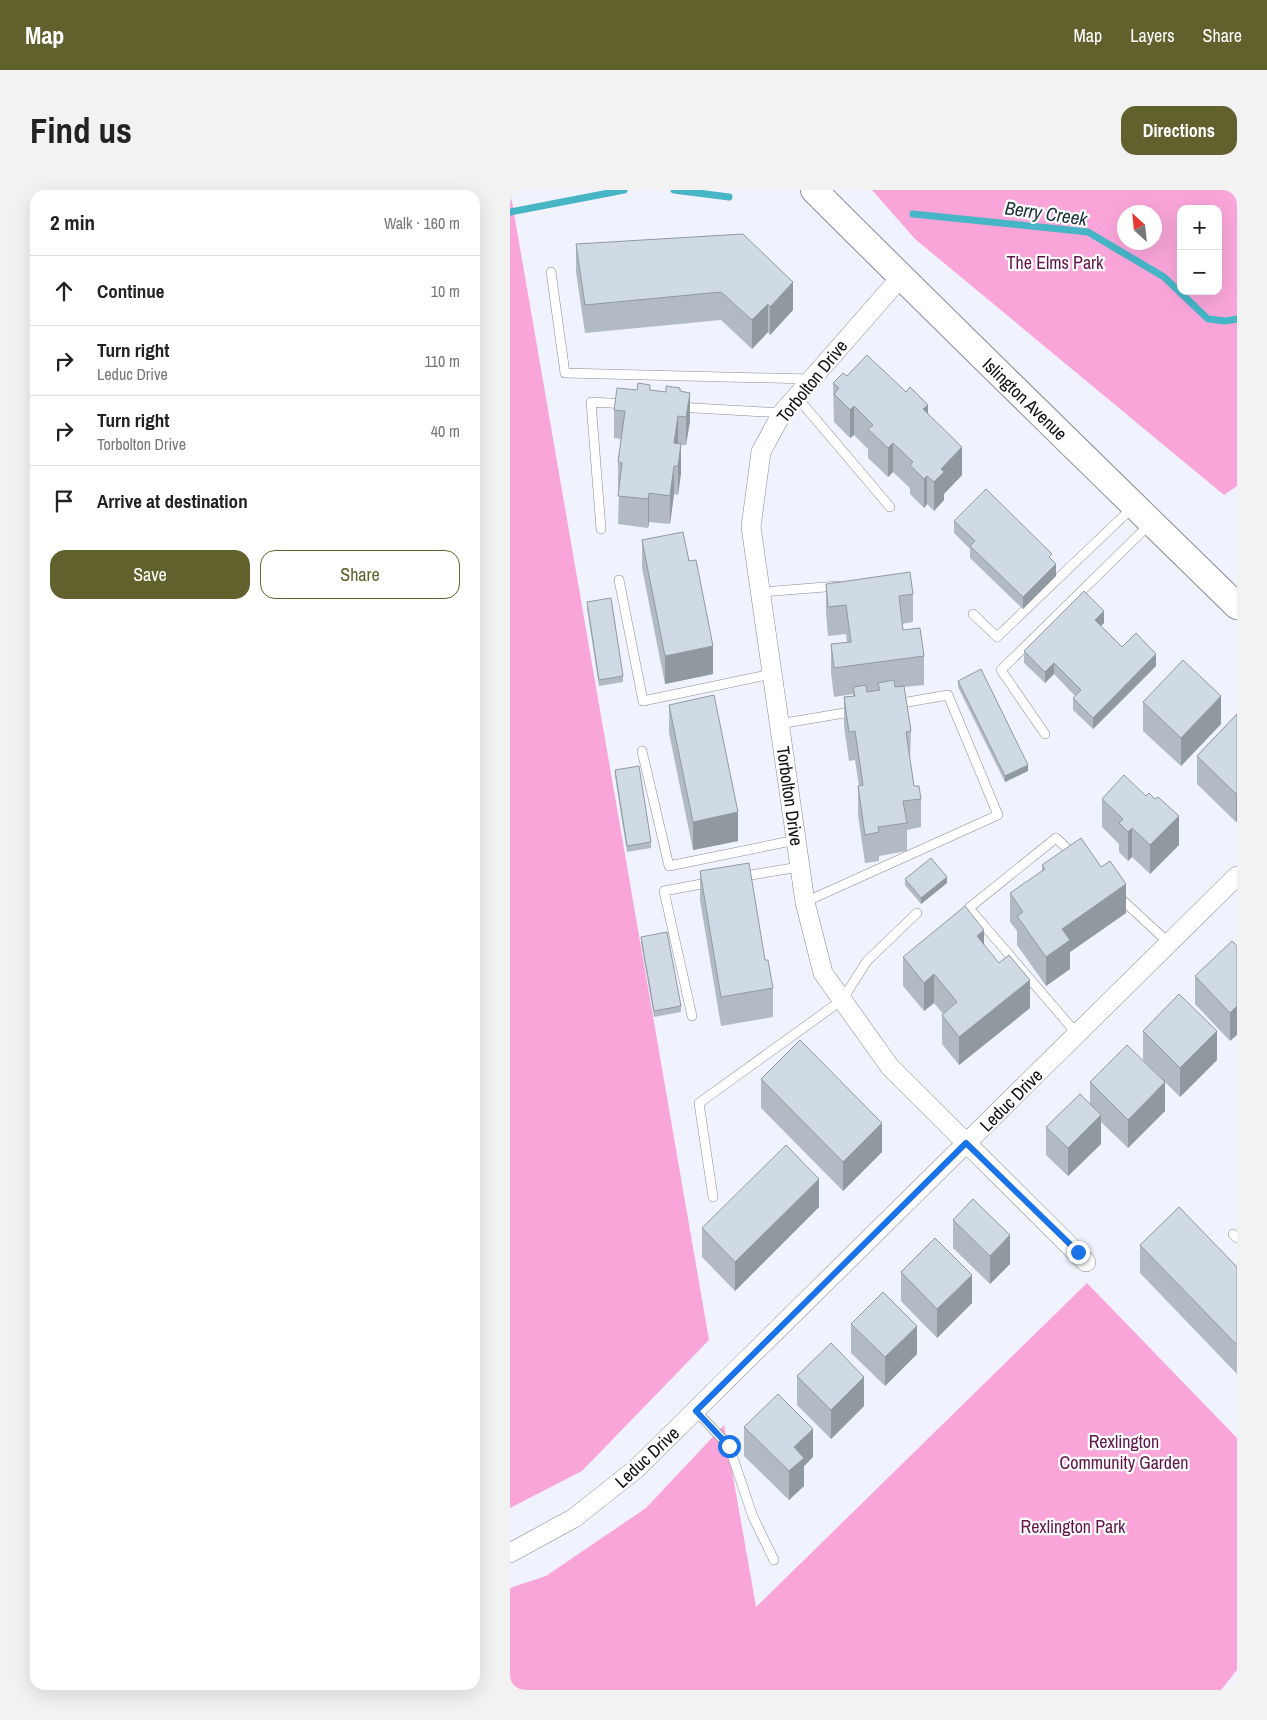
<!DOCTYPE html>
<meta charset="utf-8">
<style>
:root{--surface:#fff;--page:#f2f2f2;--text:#222;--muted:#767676;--line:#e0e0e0;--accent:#61612e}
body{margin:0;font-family:"Archivo Narrow",sans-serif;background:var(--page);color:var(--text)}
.controls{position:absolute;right:15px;top:15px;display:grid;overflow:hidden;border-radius:10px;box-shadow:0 5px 20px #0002}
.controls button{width:45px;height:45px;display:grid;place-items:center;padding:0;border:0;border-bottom:1px solid var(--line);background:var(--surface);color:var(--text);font:25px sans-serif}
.compass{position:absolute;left:607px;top:15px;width:45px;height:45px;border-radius:50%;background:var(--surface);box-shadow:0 5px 20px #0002;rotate:333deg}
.stop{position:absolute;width:15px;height:15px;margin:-11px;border:4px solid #1a73e8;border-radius:50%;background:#fff}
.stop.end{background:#1a73e8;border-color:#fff;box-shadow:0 1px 5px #0008}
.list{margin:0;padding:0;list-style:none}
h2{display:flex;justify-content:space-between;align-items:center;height:65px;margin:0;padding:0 20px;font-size:21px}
h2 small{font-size:16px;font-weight:400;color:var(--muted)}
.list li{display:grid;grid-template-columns:32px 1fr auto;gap:15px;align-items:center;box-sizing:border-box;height:70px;padding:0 20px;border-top:1px solid var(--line)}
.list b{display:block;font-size:19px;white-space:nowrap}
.list p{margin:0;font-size:16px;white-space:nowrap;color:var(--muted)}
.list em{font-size:16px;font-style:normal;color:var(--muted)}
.actions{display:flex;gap:10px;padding:15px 20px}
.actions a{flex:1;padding:11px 0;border:1px solid var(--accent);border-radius:15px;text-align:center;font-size:18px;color:var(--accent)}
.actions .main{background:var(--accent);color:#fff}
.icon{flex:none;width:28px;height:28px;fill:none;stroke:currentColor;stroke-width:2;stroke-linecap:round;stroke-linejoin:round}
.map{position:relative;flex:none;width:727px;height:1500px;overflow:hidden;border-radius:15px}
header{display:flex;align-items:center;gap:30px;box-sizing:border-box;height:70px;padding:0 25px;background:var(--accent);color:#fff}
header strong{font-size:24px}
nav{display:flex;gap:28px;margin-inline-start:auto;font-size:18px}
.intro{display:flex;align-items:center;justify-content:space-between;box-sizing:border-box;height:120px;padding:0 30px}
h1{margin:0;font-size:35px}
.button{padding:12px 22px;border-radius:15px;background:var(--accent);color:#fff;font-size:18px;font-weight:700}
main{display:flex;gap:30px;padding:0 30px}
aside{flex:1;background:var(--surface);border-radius:15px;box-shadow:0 5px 20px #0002}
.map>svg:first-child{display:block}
.green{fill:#faa5da;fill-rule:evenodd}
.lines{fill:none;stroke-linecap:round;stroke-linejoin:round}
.stream{stroke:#46b5c6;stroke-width:7}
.service-casing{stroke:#898c98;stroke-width:10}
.minor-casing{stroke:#898c98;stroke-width:20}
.secondary-casing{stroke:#898c98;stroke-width:28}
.service{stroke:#fff;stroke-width:9}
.minor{stroke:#fff;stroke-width:19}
.secondary{stroke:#fff;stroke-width:26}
.wall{fill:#b2bbc4}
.shaded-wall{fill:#9199a0}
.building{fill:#cfdae4;stroke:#9199a0}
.route{stroke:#1a73e8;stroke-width:6}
.labels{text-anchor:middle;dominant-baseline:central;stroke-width:4.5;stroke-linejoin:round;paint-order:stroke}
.park-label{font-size:18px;fill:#61134a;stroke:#fff}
.street-label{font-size:18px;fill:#0e0f13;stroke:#fff}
.water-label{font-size:19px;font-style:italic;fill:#193236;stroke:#fff}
</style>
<header>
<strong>Map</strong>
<nav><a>Map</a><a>Layers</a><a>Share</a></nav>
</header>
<div class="intro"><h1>Find us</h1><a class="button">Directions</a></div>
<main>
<aside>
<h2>2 min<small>Walk · 160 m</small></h2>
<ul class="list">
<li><svg class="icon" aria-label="ahead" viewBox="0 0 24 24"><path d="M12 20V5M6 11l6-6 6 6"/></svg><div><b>Continue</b></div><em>10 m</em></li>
<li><svg class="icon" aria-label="right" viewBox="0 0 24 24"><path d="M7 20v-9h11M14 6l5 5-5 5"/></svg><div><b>Turn right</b><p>Leduc Drive</p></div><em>110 m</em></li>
<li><svg class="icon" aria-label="right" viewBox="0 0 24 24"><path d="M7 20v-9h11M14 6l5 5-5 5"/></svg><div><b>Turn right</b><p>Torbolton Drive</p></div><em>40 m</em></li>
<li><svg class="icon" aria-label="arrive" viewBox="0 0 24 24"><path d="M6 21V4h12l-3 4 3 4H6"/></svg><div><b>Arrive at destination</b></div></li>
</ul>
<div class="actions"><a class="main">Save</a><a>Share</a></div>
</aside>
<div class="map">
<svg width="727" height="1500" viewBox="0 0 727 1500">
<rect width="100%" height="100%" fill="#f0f2fd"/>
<g class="green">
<path d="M 0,0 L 199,1150 L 72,1281 L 0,1318 Z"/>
<path d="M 362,0 L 727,0 L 727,296 L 714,305 L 405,49 ZM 671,19 L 708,19 L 708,101 L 671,101 ZM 644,22 L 644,52 L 614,52 L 614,22 Z"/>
<path d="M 577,1093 L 727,1248 L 727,1480 L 711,1500 L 0,1500 L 0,1398 L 36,1386 L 136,1318 L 214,1235 L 246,1417 Z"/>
</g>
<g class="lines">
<g class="stream">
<path d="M 164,0 L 219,7"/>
<path d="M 0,22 L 114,0"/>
<path d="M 403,24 L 578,42 L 654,87 L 698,129 L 716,131 L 727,129"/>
</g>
<defs>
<g id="service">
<path d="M 41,82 L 55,183 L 299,189"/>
<path d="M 286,206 L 380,317"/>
<path d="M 168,217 L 272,223"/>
<path d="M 91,339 L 81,212 L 117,214"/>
<path d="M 109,390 L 133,511 L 262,484"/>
<path d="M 251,402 L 328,396"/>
<path d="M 463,424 L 487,447 L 623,317"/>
<path d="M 269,534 L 346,521"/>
<path d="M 535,544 L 491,480 L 641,333"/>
<path d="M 132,561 L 159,676 L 286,650"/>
<path d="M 565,666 L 546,648 L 459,718 L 567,844"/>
<path d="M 229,687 L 289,677"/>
<path d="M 608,706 L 659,753"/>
<path d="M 295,712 L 488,625 L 438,505 L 386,514"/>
<path d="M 182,826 L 154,701 L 202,692"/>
<path d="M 203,1007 L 189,913 L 332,810 L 357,771 L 407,723"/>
<path d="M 723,1044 L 727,1048"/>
<path d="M 186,1221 L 219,1256 L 243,1327 L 264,1370"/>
</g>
<g id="minor">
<path d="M 391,87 L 272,223 L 251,262 L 241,337 L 295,712 L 313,783 L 380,877 L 576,1072"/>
<path d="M 0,1363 L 64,1328 L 126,1279 L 727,686"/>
</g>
<path id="secondary" d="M 304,0 C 444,140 586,278 727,416"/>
</defs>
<use href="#service" class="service-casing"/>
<use href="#minor" class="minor-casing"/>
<use href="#secondary" class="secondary-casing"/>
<use href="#service" class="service"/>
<use href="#minor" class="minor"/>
<use href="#secondary" class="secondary"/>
</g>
<g class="wall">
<path d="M 66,54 L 283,120 L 260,145 L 258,142 L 242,159 L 211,130 L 75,143 L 66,82 Z"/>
<path d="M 337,186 L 418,223 L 452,285 L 434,304 L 434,310 L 424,321 L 417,314 L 414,318 L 400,304 L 400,298 L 383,282 L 378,287 L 358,268 L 358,259 L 344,245 L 340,248 L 324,232 L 323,193 Z"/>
<path d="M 127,200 L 140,200 L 156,202 L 170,201 L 180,231 L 176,255 L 171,255 L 171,283 L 168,305 L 164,304 L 160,334 L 139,332 L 138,338 L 108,334 L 109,301 L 108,301 L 108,272 L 111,249 L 104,248 L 104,220 Z"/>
<path d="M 444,331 L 542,370 L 546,386 L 513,419 L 460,368 L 460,359 L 444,343 Z"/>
<path d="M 132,350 L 203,484 L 155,494 L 132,378 Z"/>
<path d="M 316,394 L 403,404 L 403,432 L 392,434 L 393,440 L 414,466 L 414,495 L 394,497 L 401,541 L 400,570 L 404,596 L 411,609 L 411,637 L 397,640 L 397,661 L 369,666 L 369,671 L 355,673 L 348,625 L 348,596 L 349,596 L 345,570 L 339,571 L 334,536 L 334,507 L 343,506 L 343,504 L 324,507 L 321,483 L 321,454 L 337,452 L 336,444 L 318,446 L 316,422 Z"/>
<path d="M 77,412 L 113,486 L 113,492 L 89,496 L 77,418 Z"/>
<path d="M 594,433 L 591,436 L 612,457 L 646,476 L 583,539 L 563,520 L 563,508 L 565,506 L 544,484 L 535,493 L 514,473 L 514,461 Z"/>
<path d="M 448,491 L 518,581 L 495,592 L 448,497 Z"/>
<path d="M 633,512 L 711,534 L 671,576 L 633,541 Z"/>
<path d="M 159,515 L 228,651 L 183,660 L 159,543 Z"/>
<path d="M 727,524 L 727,631 L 726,632 L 687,594 L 687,566 Z"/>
<path d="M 105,580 L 141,652 L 141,658 L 117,662 L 105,586 Z"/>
<path d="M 592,609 L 669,655 L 640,684 L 622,667 L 618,671 L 609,662 L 609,654 L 592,637 Z"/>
<path d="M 532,675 L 616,723 L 560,762 L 560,779 L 536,796 L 507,755 L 507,741 L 500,732 L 500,703 L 532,681 Z"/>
<path d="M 190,681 L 255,770 L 263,798 L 263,827 L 211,836 L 190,710 Z"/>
<path d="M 395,689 L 437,693 L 411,714 L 395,695 Z"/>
<path d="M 131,747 L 171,816 L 171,822 L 144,827 L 131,753 Z"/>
<path d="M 474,756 L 520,818 L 449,875 L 432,854 L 432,825 L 433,824 L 424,813 L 414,821 L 393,796 L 393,767 Z"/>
<path d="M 727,756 L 720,851 L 685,814 L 685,786 Z"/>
<path d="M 633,841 L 707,870 L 670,907 L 633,870 Z"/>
<path d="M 251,889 L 372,962 L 333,1001 L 251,918 Z"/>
<path d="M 580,892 L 655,921 L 618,958 L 591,932 L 591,954 L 558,986 L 536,965 L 536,937 L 580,914 Z"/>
<path d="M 309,1017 L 225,1101 L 192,1067 L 192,1038 Z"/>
<path d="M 443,1030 L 500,1074 L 480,1094 L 443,1058 Z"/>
<path d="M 630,1055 L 727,1077 L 727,1184 L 630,1083 Z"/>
<path d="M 391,1082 L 462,1113 L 427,1148 L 391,1111 Z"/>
<path d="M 341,1134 L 407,1164 L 375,1196 L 341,1163 Z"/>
<path d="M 287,1186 L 354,1216 L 321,1249 L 287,1215 Z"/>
<path d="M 234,1237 L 303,1267 L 294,1276 L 294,1296 L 279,1310 L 234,1266 Z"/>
</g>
<g class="shaded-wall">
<path d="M 283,92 L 283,120 L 260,145 L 260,117 Z"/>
<path d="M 258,114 L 258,142 L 242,159 L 242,130 Z"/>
<path d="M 180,203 L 180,231 L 176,255 L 176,227 Z"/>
<path d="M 418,215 L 418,243 L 413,219 Z"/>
<path d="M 344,216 L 344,245 L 340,248 L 340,220 Z"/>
<path d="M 168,226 L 168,254 L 164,253 Z"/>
<path d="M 383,253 L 383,282 L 378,287 L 378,258 Z"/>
<path d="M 171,254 L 171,283 L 168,305 L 168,276 Z"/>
<path d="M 452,257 L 452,285 L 434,304 L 434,310 L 424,321 L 424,292 L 431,279 Z"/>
<path d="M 164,276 L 164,304 L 160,334 L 160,306 Z"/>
<path d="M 417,286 L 417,314 L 414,318 L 414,289 Z"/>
<path d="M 139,303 L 139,332 L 138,338 L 138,309 Z"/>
<path d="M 546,374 L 546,386 L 513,419 L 513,407 Z"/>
<path d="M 594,421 L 594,433 L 585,442 L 585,430 Z"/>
<path d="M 203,456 L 203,484 L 155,494 L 155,466 Z"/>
<path d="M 646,464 L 646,476 L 583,539 L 583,528 Z"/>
<path d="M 544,473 L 544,484 L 535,493 L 535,482 Z"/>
<path d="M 711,506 L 711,534 L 671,576 L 671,548 Z"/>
<path d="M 518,575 L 518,581 L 495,592 L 495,586 Z"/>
<path d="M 727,603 L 727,631 L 726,632 L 726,604 Z"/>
<path d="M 228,622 L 228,651 L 183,660 L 183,632 Z"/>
<path d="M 669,626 L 669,655 L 640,684 L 640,655 Z"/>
<path d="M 622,638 L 622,667 L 618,671 L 618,642 Z"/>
<path d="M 437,687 L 437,693 L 411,714 L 411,708 Z"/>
<path d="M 616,694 L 616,723 L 560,762 L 560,779 L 536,796 L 536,767 L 552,739 Z"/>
<path d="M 474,740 L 474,768 L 467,746 Z"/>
<path d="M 424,784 L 424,813 L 414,821 L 414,793 Z"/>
<path d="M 520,790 L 520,818 L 449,875 L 449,847 Z"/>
<path d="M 727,816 L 727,845 L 720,851 L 720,823 Z"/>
<path d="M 707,841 L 707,870 L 670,907 L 670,878 Z"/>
<path d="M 655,892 L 655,921 L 618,958 L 618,930 Z"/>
<path d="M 591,925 L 591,954 L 558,986 L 558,958 Z"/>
<path d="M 372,933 L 372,962 L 333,1001 L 333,972 Z"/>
<path d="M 309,989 L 309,1017 L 225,1101 L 225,1072 Z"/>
<path d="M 500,1045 L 500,1074 L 480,1094 L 480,1066 Z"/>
<path d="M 462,1085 L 462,1113 L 427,1148 L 427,1119 Z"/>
<path d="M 407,1136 L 407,1164 L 375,1196 L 375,1167 Z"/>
<path d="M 354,1187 L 354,1216 L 321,1249 L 321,1220 Z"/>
<path d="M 303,1239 L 303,1267 L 294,1276 L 294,1296 L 279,1310 L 279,1281 L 284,1257 Z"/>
</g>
<g class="building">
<path d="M 233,44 L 283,92 L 260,117 L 258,114 L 242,130 L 211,102 L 75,115 L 66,54 Z"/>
<path d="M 357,165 L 396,202 L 400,197 L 418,215 L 413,219 L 452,257 L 431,279 L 434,282 L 424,292 L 417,286 L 414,289 L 400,275 L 403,272 L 383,253 L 378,258 L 358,239 L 363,235 L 344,216 L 340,220 L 324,204 L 329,198 L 323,193 L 333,183 L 337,186 Z"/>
<path d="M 128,193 L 140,195 L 140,200 L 156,202 L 156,196 L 170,198 L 170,201 L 180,203 L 176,227 L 168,226 L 164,253 L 171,254 L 168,276 L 164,276 L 160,306 L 139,303 L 138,309 L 108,306 L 112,273 L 108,272 L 115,221 L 104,220 L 107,198 L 127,200 Z"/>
<path d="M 476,299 L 542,364 L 539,367 L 546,374 L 513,407 L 460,356 L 465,351 L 444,331 Z"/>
<path d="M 173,342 L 179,371 L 186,370 L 203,456 L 155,466 L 132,350 Z"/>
<path d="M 400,382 L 403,404 L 389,406 L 393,440 L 410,438 L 414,466 L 324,478 L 321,454 L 341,452 L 336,415 L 318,417 L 316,394 Z"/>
<path d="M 574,401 L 594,421 L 585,430 L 612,457 L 626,443 L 646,464 L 583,528 L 563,508 L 571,500 L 544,473 L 535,482 L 514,461 Z"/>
<path d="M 101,408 L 113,486 L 89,490 L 77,412 Z"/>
<path d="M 673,470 L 711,506 L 671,548 L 633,512 Z"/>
<path d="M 471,479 L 518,575 L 495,586 L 448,491 Z"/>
<path d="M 384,490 L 385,497 L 394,496 L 401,541 L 396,542 L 404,596 L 409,596 L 411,609 L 393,611 L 397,633 L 368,637 L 369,642 L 355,645 L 348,596 L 353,595 L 345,541 L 339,542 L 334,507 L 345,506 L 343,497 L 356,495 L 357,502 L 370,500 L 368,493 Z"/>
<path d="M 204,505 L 228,622 L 183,632 L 159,515 Z"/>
<path d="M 727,524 L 727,603 L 726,604 L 687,566 Z"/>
<path d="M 129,576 L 141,652 L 117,656 L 105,580 Z"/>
<path d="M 614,585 L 636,606 L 639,603 L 645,609 L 648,607 L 669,626 L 640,655 L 622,638 L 618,642 L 609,633 L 613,629 L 592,609 Z"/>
<path d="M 571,648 L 591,677 L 600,671 L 616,694 L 552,739 L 560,750 L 536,767 L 507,726 L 513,722 L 500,703 L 535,679 L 532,675 Z"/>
<path d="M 421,668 L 437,687 L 411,708 L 395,689 Z"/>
<path d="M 239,673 L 255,770 L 258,770 L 263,798 L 211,807 L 190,681 Z"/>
<path d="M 455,716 L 474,740 L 467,746 L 489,773 L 499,765 L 520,790 L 449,847 L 432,825 L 447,812 L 424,784 L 414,793 L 393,767 Z"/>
<path d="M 157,742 L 171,816 L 144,821 L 131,747 Z"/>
<path d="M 722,751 L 727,756 L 727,816 L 720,823 L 685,786 Z"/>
<path d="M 669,804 L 707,841 L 670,878 L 633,841 Z"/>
<path d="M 290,850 L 372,933 L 333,972 L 251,889 Z"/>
<path d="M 617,855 L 655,892 L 618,930 L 580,892 Z"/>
<path d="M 570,904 L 591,925 L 558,958 L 536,937 Z"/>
<path d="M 276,955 L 309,989 L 225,1072 L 192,1038 Z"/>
<path d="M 463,1009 L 500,1045 L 480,1066 L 443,1030 Z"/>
<path d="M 669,1017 L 727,1077 L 727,1155 L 630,1055 Z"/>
<path d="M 425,1048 L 462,1085 L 427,1119 L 391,1082 Z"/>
<path d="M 373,1102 L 407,1136 L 375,1167 L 341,1134 Z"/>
<path d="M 321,1153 L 354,1187 L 321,1220 L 287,1186 Z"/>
<path d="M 268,1204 L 303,1239 L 284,1257 L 294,1268 L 279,1281 L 234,1237 Z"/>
</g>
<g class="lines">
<path class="route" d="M 219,1256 L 186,1221 L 456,953 L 568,1062"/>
</g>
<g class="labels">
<g class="park-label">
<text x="545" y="72">The Elms Park</text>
<text x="614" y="1251">Rexlington<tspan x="614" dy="21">Community Garden</tspan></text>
<text x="563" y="1336">Rexlington Park</text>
</g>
<g class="street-label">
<text transform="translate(302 191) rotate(-51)">Torbolton Drive</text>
<text transform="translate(515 209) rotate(44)">Islington Avenue</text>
<text transform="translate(280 606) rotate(82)">Torbolton Drive</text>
<text transform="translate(501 910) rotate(-45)">Leduc Drive</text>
<text transform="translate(137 1267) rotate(-43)">Leduc Drive</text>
</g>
<g class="water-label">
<text transform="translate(536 23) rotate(8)">Berry Creek</text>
</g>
</g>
</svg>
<div class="controls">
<button>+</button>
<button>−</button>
</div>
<svg class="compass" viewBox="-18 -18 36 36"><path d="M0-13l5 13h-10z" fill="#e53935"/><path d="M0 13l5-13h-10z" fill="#767676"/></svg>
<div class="stop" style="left:219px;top:1256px"></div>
<div class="stop end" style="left:568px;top:1062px"></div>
</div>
</main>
